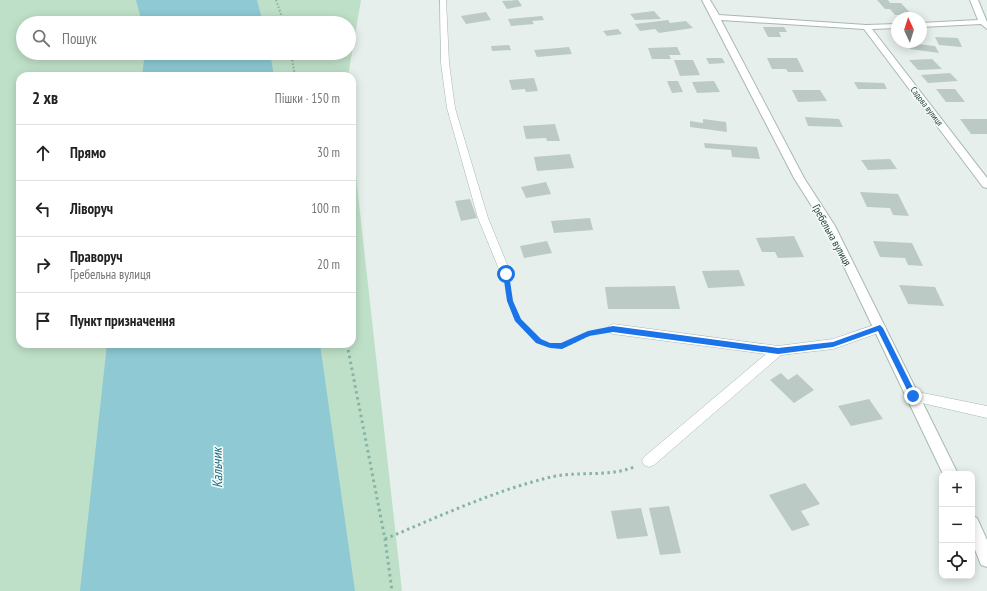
<!DOCTYPE html>
<html lang="uk">
<meta charset="utf-8">
<style>
:root{--surface:#fff;--page:#f6f6f6;--text:#222;--muted:#767676;--line:#e0e0e0}
body{margin:0;font-family:"PT Sans Narrow",sans-serif;background:var(--page);color:var(--text)}
.controls{position:absolute;right:12px;bottom:12px;display:grid;overflow:hidden;border-radius:8px;box-shadow:0 2px 10px #0003}
.controls button{width:36px;height:36px;display:grid;place-items:center;padding:0;border:0;border-bottom:1px solid var(--line);background:var(--surface);color:var(--text);font:20px sans-serif}
.compass{position:absolute;left:891px;top:12px;width:36px;height:36px;border-radius:50%;background:var(--surface);box-shadow:0 2px 10px #0003;rotate:356deg}
.stop{position:absolute;width:12px;height:12px;margin:-9px;border:3px solid #1a73e8;border-radius:50%;background:#fff}
.stop.end{background:#1a73e8;border-color:#fff;box-shadow:0 1px 4px #0008}
.list{margin:0;padding:0;list-style:none}
h2{display:flex;justify-content:space-between;align-items:center;height:52px;margin:0;padding:0 16px;font-size:17px}
h2 small{font-size:13px;font-weight:400;color:var(--muted)}
.list li{display:grid;grid-template-columns:26px 1fr auto;gap:12px;align-items:center;box-sizing:border-box;height:56px;padding:0 16px;border-top:1px solid var(--line)}
.list b{display:block;font-size:15px;white-space:nowrap}
.list p{margin:0;font-size:13px;white-space:nowrap;color:var(--muted)}
.list em{font-size:13px;font-style:normal;color:var(--muted)}
.icon{flex:none;width:22px;height:22px;fill:none;stroke:currentColor;stroke-width:2;stroke-linecap:round;stroke-linejoin:round}
.map{position:relative;flex:none;width:987px;height:591px;overflow:hidden}
.search{position:absolute;background:var(--surface);box-shadow:0 2px 10px #0003;left:16px;top:16px;width:340px;height:44px;display:flex;align-items:center;gap:10px;box-sizing:border-box;padding:0 14px;border-radius:22px;color:var(--muted);font-size:15px}
.panel{position:absolute;background:var(--surface);box-shadow:0 2px 10px #0003;left:16px;top:72px;width:340px;height:276px;border-radius:12px}
.map>svg:first-child{display:block}
.green{fill:#bfe0c8;fill-rule:evenodd}
.water{fill:#8ec9d4}
.building{fill:#bbcac4}
.lines{fill:none;stroke-linecap:round;stroke-linejoin:round}
.service-casing{stroke:#a8b8b2;stroke-width:1}
.minor-casing{stroke:#a8b8b2;stroke-width:2}
.path-far2{stroke:#86b3a5;stroke-width:2;stroke-dasharray:1.5 2;stroke-linecap:butt}
.path-far1{stroke:#86b3a5;stroke-width:2.5;stroke-dasharray:2 3;stroke-linecap:butt}
.path{stroke:#86b3a5;stroke-width:3;stroke-dasharray:2.5 3.5;stroke-linecap:butt}
.service{fill:#fff;fill-rule:evenodd}
.minor{fill:#fff;fill-rule:evenodd}
.route{fill:#1a73e8}
.labels{text-anchor:middle;dominant-baseline:central;stroke-width:3;stroke-linejoin:round;paint-order:stroke}
.far-street-label{font-size:9px;fill:#24423a;stroke:#f7fbf9}
.street-label{font-size:11px;fill:#24423a;stroke:#f7fbf9}
.near-water-label{font-size:14px;font-style:italic;fill:#1c6f80;stroke:#f7fbf9}
</style>
<div class="map">
<svg width="987" height="591" viewBox="0 0 987 591">
<rect width="100%" height="100%" fill="#e6efeb"/>
<path class="green" d="M 0,0 L 361,0 L 348,76 L 20,76 L 20,344 L 352,344 L 352,140 L 402,591 L 0,591 ZM 23,23 L 349,23 L 349,53 L 23,53 Z"/>
<g class="water">
<path d="M 136,0 L 257,0 L 263,23 L 142,23 Z"/>
<path d="M 145,53 L 270,53 L 274,76 L 142,76 Z"/>
<path d="M 107,344 L 320,344 L 355,591 L 80,591 Z"/>
</g>
<g class="building">
<path d="M 518,0 L 522,6 L 507,9 L 502,1 Z"/>
<path d="M 877,0 L 888,0 L 890,3 L 901,3 L 912,15 L 895,15 L 890,9 L 885,9 Z"/>
<path d="M 654,11 L 661,19 L 635,20 L 630,14 Z"/>
<path d="M 486,12 L 491,20 L 466,24 L 461,16 Z"/>
<path d="M 542,16 L 544,20 L 532,21 L 534,24 L 511,26 L 508,19 Z"/>
<path d="M 668,20 L 670,23 L 686,21 L 693,28 L 659,33 L 655,29 L 640,31 L 635,24 Z"/>
<path d="M 763,27 L 784,27 L 787,32 L 779,32 L 781,37 L 768,37 Z"/>
<path d="M 618,29 L 622,34 L 607,36 L 603,31 Z"/>
<path d="M 935,37 L 958,38 L 962,47 L 939,45 Z"/>
<path d="M 908,43 L 935,46 L 939,53 L 910,49 Z"/>
<path d="M 509,45 L 511,50 L 492,51 L 491,46 Z"/>
<path d="M 569,47 L 572,54 L 537,57 L 534,50 Z"/>
<path d="M 677,47 L 681,55 L 669,55 L 671,59 L 652,59 L 648,48 Z"/>
<path d="M 706,58 L 722,58 L 725,63 L 709,64 Z"/>
<path d="M 767,58 L 797,58 L 804,72 L 788,72 L 786,69 L 772,69 Z"/>
<path d="M 932,59 L 942,69 L 918,70 L 909,60 Z"/>
<path d="M 674,60 L 693,60 L 700,75 L 680,76 Z"/>
<path d="M 950,73 L 958,81 L 928,83 L 921,75 Z"/>
<path d="M 534,78 L 538,91 L 526,92 L 525,89 L 512,90 L 509,80 Z"/>
<path d="M 667,81 L 678,81 L 683,92 L 672,93 Z"/>
<path d="M 714,81 L 720,92 L 697,93 L 692,82 Z"/>
<path d="M 854,82 L 884,83 L 887,89 L 858,89 Z"/>
<path d="M 936,89 L 955,89 L 965,102 L 946,102 Z"/>
<path d="M 792,90 L 820,90 L 827,101 L 798,102 Z"/>
<path d="M 805,117 L 839,119 L 843,127 L 808,126 Z"/>
<path d="M 703,119 L 726,122 L 727,132 L 690,127 L 690,121 L 703,123 Z"/>
<path d="M 960,119 L 987,119 L 987,134 L 971,134 Z"/>
<path d="M 555,124 L 560,141 L 547,141 L 546,138 L 526,139 L 523,126 Z"/>
<path d="M 704,143 L 757,147 L 760,159 L 732,157 L 731,150 L 705,148 Z"/>
<path d="M 570,154 L 574,168 L 537,171 L 534,157 Z"/>
<path d="M 890,159 L 897,169 L 868,170 L 861,160 Z"/>
<path d="M 546,182 L 551,194 L 526,198 L 521,187 Z"/>
<path d="M 860,192 L 898,194 L 909,216 L 893,215 L 890,208 L 867,207 Z"/>
<path d="M 470,199 L 477,218 L 461,221 L 455,201 Z"/>
<path d="M 590,218 L 593,230 L 554,233 L 551,221 Z"/>
<path d="M 794,236 L 804,257 L 778,258 L 775,252 L 762,252 L 756,238 Z"/>
<path d="M 547,241 L 552,253 L 524,258 L 520,246 Z"/>
<path d="M 873,241 L 912,243 L 923,266 L 908,265 L 905,258 L 880,257 Z"/>
<path d="M 739,270 L 745,286 L 708,288 L 702,271 Z"/>
<path d="M 899,285 L 935,287 L 944,306 L 908,304 Z"/>
<path d="M 675,286 L 680,309 L 608,309 L 605,287 Z"/>
<path d="M 781,373 L 788,380 L 797,374 L 814,390 L 794,403 L 770,380 Z"/>
<path d="M 869,399 L 883,419 L 851,426 L 838,406 Z"/>
<path d="M 805,483 L 820,504 L 801,511 L 810,525 L 792,531 L 769,495 Z"/>
<path d="M 669,506 L 681,553 L 660,555 L 649,508 Z"/>
<path d="M 641,508 L 648,536 L 617,539 L 611,511 Z"/>
</g>
<g class="lines">
<defs>
<g id="service">
<path d="M 440,0 L 446,0 L 449,63 L 455,108 L 488,218 L 511,274 L 506,278 L 501,274 L 478,218 L 447,108 L 441,63 Z"/>
<path d="M 880,323 L 884,325 L 886,328 L 884,331 L 833,349 L 781,355 L 654,465 L 649,467 L 644,465 L 642,461 L 644,457 L 766,354 L 613,334 L 609,332 L 607,329 L 609,326 L 613,324 L 778,346 L 833,339 Z"/>
<path d="M 913,391 L 987,406 L 987,418 L 909,400 L 907,396 L 909,392 Z"/>
</g>
<g id="minor">
<path d="M 702,0 L 710,0 L 719,15 L 866,25 L 897,24 L 897,28 L 872,29 L 987,178 L 987,188 L 983,187 L 864,29 L 721,20 L 804,178 L 835,226 L 958,474 L 943,474 L 825,227 L 794,178 Z"/>
<path d="M 970,0 L 978,0 L 987,22 L 987,29 L 981,24 L 921,27 L 921,23 L 978,20 Z"/>
<path d="M 972,515 L 977,518 L 987,540 L 987,567 L 981,565 L 972,542 Z"/>
</g>
</defs>
<use href="#service" class="service-casing"/>
<use href="#minor" class="minor-casing"/>
<g class="path-far2">
<path d="M 276,0 L 284,23"/>
<path d="M 291,53 L 295,76"/>
</g>
<g class="path-far1">
<path d="M 508,289 C 513,311 522,329 541,342"/>
<path d="M 573,342 L 599,331"/>
</g>
<g class="path">
<path d="M 540,341 C 552,348 564,347 576,341"/>
<path d="M 347,344 L 385,539 L 392,591"/>
<path d="M 385,539 C 438,517 491,492 547,478 C 575,470 606,478 634,467"/>
</g>
<use href="#service" class="service"/>
<use href="#minor" class="minor"/>
</g>
<path class="route" d="M 506,272 L 509,274 L 513,301 L 521,319 L 541,339 L 550,343 L 561,343 L 588,331 L 613,326 L 778,348 L 833,342 L 880,325 L 883,328 L 917,396 L 916,398 L 911,398 L 878,331 L 833,347 L 778,354 L 613,332 L 589,336 L 562,349 L 550,348 L 536,343 L 515,321 L 507,301 L 503,274 Z"/>
<g class="labels">
<g class="far-street-label">
<text transform="translate(927 106) rotate(52)">Садова вулиця</text>
</g>
<g class="street-label">
<text transform="translate(832 235) rotate(61)">Гребельна вулиця</text>
</g>
<g class="near-water-label">
<text transform="translate(217 468) rotate(-91)">Кальчик</text>
</g>
</g>
</svg>
<div class="controls">
<button>+</button>
<button>−</button>
<button><svg class="icon" aria-label="locate" viewBox="0 0 24 24"><circle cx="12" cy="12" r="6"/><path d="M12 2v4M12 18v4M2 12h4M18 12h4"/></svg></button>
</div>
<svg class="compass" viewBox="-18 -18 36 36"><path d="M0-13l5 13h-10z" fill="#e53935"/><path d="M0 13l5-13h-10z" fill="#767676"/></svg>
<div class="stop" style="left:506px;top:274px"></div>
<div class="stop end" style="left:913px;top:396px"></div>
<div class="search"><svg class="icon" aria-label="search" viewBox="0 0 24 24"><circle cx="10" cy="10" r="6"/><path d="M15 15l6 6"/></svg>Пошук</div>
<section class="panel">
<h2>2 хв<small>Пішки · 150 m</small></h2>
<ul class="list">
<li><svg class="icon" aria-label="ahead" viewBox="0 0 24 24"><path d="M12 20V5M6 11l6-6 6 6"/></svg><div><b>Прямо</b></div><em>30 m</em></li>
<li><svg class="icon" aria-label="left" viewBox="0 0 24 24"><path d="M17 20v-9H6M10 6l-5 5 5 5"/></svg><div><b>Ліворуч</b></div><em>100 m</em></li>
<li><svg class="icon" aria-label="right" viewBox="0 0 24 24"><path d="M7 20v-9h11M14 6l5 5-5 5"/></svg><div><b>Праворуч</b><p>Гребельна вулиця</p></div><em>20 m</em></li>
<li><svg class="icon" aria-label="arrive" viewBox="0 0 24 24"><path d="M6 21V4h12l-3 4 3 4H6"/></svg><div><b>Пункт призначення</b></div></li>
</ul>
</section>
</div>
